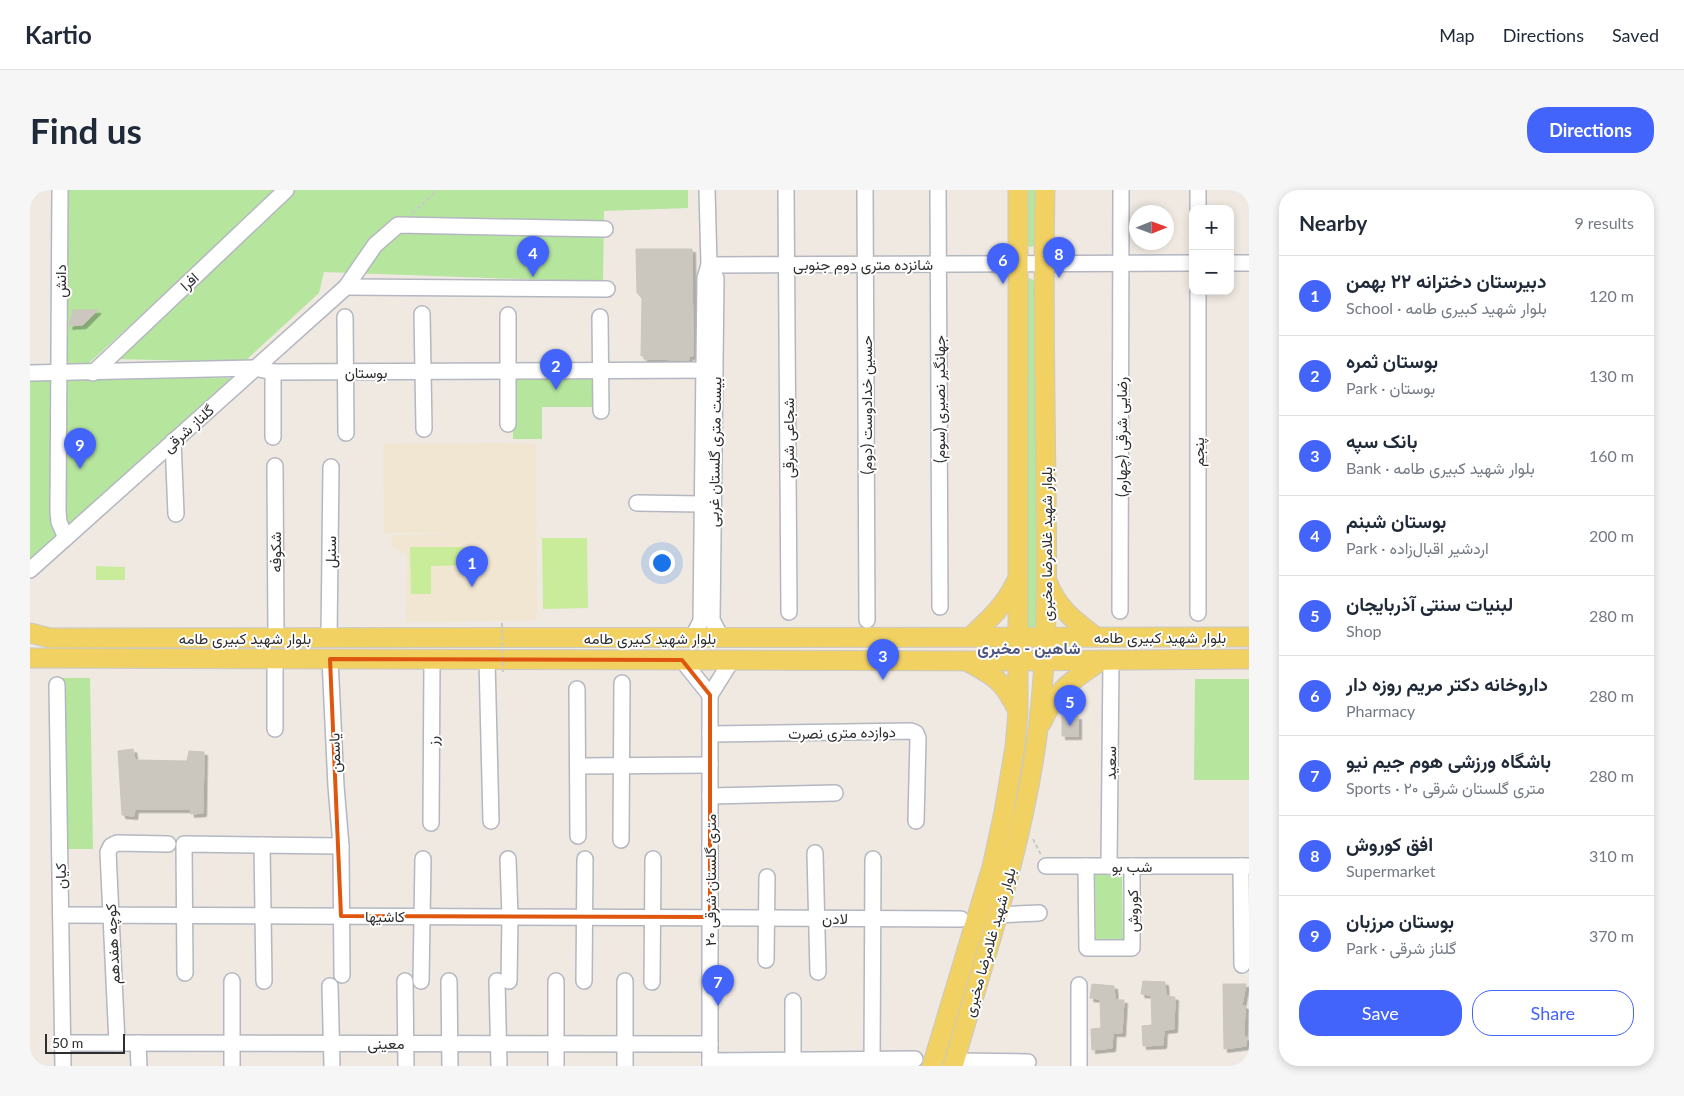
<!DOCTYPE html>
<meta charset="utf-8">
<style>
:root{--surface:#fff;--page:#f6f6f7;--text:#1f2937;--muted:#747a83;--line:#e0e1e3;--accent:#4264fb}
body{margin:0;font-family:Lato,Vazirmatn,sans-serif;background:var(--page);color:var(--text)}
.controls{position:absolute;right:15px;top:15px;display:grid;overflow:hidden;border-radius:10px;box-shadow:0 2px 8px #0003}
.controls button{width:45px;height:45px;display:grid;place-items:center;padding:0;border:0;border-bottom:1px solid var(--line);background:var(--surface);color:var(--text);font:25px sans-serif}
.compass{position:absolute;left:1099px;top:15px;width:45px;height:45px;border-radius:50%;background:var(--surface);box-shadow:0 2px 8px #0003;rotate:89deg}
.scale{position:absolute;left:15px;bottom:12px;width:80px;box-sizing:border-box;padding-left:5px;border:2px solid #2e2e2e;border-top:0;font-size:14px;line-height:18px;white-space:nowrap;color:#2e2e2e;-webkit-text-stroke:4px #fff;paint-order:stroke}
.you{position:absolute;left:631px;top:372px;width:18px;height:18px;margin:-12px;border:4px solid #fff;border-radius:50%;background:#1a73e8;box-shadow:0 0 0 8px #1a73e833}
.badge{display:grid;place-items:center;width:32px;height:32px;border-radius:50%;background:var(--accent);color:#fff;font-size:16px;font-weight:700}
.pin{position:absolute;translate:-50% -41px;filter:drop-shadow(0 1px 2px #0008)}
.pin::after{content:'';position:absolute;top:26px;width:18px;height:15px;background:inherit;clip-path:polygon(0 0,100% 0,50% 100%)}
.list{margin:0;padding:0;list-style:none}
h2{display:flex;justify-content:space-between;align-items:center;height:65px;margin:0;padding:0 20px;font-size:21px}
h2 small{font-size:16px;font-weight:400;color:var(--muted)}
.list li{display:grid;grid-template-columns:32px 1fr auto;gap:15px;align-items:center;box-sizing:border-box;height:80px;padding:0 20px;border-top:1px solid var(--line)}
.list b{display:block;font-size:19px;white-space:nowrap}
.list p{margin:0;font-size:16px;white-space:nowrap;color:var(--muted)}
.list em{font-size:16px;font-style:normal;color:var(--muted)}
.actions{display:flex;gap:10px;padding:15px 20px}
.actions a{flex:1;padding:11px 0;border:1px solid var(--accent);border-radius:20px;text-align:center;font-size:18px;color:var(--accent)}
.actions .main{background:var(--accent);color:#fff}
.map{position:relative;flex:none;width:1219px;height:876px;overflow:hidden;border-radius:20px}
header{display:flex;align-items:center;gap:30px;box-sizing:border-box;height:70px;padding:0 25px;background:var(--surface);border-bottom:1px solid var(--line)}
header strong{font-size:24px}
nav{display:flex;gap:28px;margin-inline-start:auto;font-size:18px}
.intro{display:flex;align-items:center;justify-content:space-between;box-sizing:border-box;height:120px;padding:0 30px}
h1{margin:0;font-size:35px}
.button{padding:12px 22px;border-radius:20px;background:var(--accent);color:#fff;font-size:18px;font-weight:700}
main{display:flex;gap:30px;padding:0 30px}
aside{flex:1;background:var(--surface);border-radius:20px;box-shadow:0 2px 8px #0003}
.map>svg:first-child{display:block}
.education{fill:#f0e6d1}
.green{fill:#b6e59e}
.pitch{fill:#c9ec9a}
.building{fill:#cbc7bf;stroke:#cbc5ba;filter:url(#shadow)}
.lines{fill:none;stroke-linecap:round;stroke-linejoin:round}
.minor-casing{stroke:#b4b7c1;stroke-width:18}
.major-casing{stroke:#c9c9c9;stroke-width:21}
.path{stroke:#c9c9c9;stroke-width:2;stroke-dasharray:4 2.5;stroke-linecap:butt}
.minor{stroke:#fff;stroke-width:15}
.major{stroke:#f2d163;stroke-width:19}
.path-bridge{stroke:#c9c9c9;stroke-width:2;stroke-dasharray:4 2.5;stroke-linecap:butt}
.marked{fill:none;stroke:#df570e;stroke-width:4;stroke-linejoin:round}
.labels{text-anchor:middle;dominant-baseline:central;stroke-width:4;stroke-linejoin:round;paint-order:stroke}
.street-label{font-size:15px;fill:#2e2e2e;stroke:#fff}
.neighbourhood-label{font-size:16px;font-weight:bold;fill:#4d5680;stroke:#fff}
</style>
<header>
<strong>Kartio</strong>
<nav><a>Map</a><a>Directions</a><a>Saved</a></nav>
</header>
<div class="intro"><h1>Find us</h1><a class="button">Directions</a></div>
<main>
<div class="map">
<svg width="1219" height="876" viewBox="0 0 1219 876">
<defs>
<filter id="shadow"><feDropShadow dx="3.5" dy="3.5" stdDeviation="0" flood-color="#0004"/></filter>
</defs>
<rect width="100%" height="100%" fill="#efe9e1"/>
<path class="education" d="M 473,253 L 506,254 L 507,430 L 376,432 L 377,365 L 362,356 L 362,345 L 452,343 L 354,343 L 353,254 Z"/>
<g class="green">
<path d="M 32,0 L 248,0 L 59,173 L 31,173 Z"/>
<path d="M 265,0 L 658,0 L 658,18 L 574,21 L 573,92 L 294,82 L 289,103 L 214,172 L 84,169 Z"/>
<path d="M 994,0 L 1010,0 L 1005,56 L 1000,57 L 996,54 Z"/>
<path d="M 999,88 L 1007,92 L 1010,99 L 1007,433 L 1004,437 L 997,437 L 995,432 L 997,90 Z"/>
<path d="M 483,183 L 568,183 L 568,217 L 512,217 L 512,249 L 483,249 Z"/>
<path d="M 201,188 L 0,370 L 0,189 Z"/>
<path d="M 32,488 L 60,488 L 63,659 L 35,659 Z"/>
<path d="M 1165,489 L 1219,489 L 1219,590 L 1164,590 Z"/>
<path d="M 1065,685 L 1092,685 L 1093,751 L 1066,750 Z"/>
</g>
<g class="pitch">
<path d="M 512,348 L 557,348 L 558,418 L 513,419 Z"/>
<path d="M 380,357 L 443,357 L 443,375 L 401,376 L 401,404 L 381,404 Z"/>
<path d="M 66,376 L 95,377 L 95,390 L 66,390 Z"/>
</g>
<g class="building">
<path d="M 606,59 L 662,59 L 663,166 L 659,166 L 659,170 L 614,169 L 614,166 L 611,166 L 612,108 L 607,103 Z"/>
<path d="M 43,120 L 68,120 L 53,135 L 39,136 Z"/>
<rect x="1032" y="526" width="16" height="20"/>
<path d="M 103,559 L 105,570 L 157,571 L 159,561 L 174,562 L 173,623 L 161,624 L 160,619 L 105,619 L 104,626 L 92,625 L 88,561 Z"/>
<path d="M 1113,791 L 1135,792 L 1136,806 L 1145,807 L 1144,839 L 1134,840 L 1133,855 L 1113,856 L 1112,836 L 1122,835 L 1121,805 L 1111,804 Z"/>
<path d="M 1062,794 L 1084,796 L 1085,810 L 1094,810 L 1092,843 L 1083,843 L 1082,858 L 1062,860 L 1061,839 L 1071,838 L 1070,809 L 1060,808 Z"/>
<path d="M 1193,794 L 1216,794 L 1212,815 L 1215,816 L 1214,847 L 1217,847 L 1216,856 L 1194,859 Z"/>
</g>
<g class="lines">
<defs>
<g id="minor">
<path d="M 30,0 L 28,321 L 29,332 L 36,348"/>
<path d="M 756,0 L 759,422"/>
<path d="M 835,0 L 837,430"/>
<path d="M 908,0 L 910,417"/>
<path d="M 1168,0 L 1168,19"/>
<path d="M 1200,73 L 1219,73"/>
<path d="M 679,75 L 1163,73"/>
<path d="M 679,75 L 686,88 L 682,430 L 691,447"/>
<path d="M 316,97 L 577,99"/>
<path d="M 1168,101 L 1168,423"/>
<path d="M 392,124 L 394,239"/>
<path d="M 478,125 L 478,234"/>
<path d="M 315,127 L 316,243"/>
<path d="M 570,127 L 571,221"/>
<path d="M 243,182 L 243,247"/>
<path d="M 0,183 L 225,178 L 243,182 L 685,180"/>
<path d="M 63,183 L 256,0"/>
<path d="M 143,251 L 146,324"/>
<path d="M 245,276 L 246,448"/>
<path d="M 607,313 L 672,314"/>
<path d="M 0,380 L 316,97 L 345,55 L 368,35 L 575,39"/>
<path d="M 1090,421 L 1091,0"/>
<path d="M 299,448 L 301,277"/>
<path d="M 662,448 L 671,431 L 675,88 L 679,75 L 677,0"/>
<path d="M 300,469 L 306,596 L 311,656 L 312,785"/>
<path d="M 457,470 L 461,631"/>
<path d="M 652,470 L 680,505"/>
<path d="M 27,495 L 33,876"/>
<path d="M 547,499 L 548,646"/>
<path d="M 245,539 L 245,469"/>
<path d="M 680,544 L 881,541 L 886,543 L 888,548 L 886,631"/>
<path d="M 548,576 L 680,575"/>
<path d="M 680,606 L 805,603"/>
<path d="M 401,633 L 402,470"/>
<path d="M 591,650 L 592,493"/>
<path d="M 232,655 L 234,791"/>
<path d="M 785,663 L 788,782"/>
<path d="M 478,669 L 480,727 L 479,791"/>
<path d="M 1016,676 L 1219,676"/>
<path d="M 1056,676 L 1057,758 L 1102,758 L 1102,676"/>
<path d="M 1079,676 L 1081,470"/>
<path d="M 1211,676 L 1212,775"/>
<path d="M 31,725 L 931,729"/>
<path d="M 967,725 L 1009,723"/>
<path d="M 736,770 L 737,687"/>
<path d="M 155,783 L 154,654 L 311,656"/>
<path d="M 375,791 L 376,876"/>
<path d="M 391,791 L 393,669"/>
<path d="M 419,791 L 420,876"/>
<path d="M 467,791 L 469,876"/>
<path d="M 526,791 L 526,876"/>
<path d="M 554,791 L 555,669"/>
<path d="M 595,791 L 595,876"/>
<path d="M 622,792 L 623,669"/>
<path d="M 1049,795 L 1049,876"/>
<path d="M 300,796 L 302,876"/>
<path d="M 763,811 L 763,876"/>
<path d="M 32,853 L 680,854"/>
<path d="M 87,853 L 78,662 L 81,656 L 87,653 L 138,654"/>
<path d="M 108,853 L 109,876"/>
<path d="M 680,871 L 885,869"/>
<path d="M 925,871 L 998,872"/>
<path d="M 202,876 L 202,791"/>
<path d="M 680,876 L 680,505 L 702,470"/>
<path d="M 842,876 L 843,669"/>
</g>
<g id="major">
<path d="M 1018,393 C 1027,418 1046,432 1066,447"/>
<path d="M 0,443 L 20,448 L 1219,447"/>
<path d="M 940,447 C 959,430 975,415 986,392"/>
<path d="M 0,468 L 976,471 L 1219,469"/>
<path d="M 938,472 C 966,487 973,491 987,519"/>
<path d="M 1012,532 C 1027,498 1043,490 1072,470"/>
<path d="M 902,876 L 962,677 L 974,622 L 985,557 L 988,522 L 988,0"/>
<path d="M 923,876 C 955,766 994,653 1008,539 C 1018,459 1017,379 1016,299 C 1015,199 1013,100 1015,0"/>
</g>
</defs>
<use href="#minor" class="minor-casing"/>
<use href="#major" class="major-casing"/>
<g class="path">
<path d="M 382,23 L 408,0"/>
<path d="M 1003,649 L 1011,665"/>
</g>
<use href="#minor" class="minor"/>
<use href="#major" class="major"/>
<path class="path-bridge" d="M 472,433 L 473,482"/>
</g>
<path class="marked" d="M 300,469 L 652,470 L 680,505 L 680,727 L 311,726 Z"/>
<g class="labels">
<g class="street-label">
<text x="833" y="74">شانزده متری دوم جنوبی</text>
<text transform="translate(30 91) rotate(-90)">دانش</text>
<text transform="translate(159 91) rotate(-43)">افرا</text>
<text x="336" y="182">بوستان</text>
<text transform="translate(909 209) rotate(-90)">جهانگیر نصیری (سوم)</text>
<text transform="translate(836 215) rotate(-90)">حسین خدادوست (دوم)</text>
<text transform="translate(158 238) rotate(-42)">گلناز شرقی</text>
<text transform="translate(1091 247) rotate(-90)">رضایی شرقی (چهارم)</text>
<text transform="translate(758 248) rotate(-90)">شجاعی شرقی</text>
<text transform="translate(684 262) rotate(-89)">بیست متری گلستان غربی</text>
<text transform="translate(1168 262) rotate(-90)">پنجم</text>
<text transform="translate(1016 354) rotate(-90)">بلوار شهید غلامرضا مخبری</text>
<text transform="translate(245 362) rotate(-90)">شکوفه</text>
<text transform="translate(300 362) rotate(-89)">سنبل</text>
<text x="1130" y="447">بلوار شهید کبیری طامه</text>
<text x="215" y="448">بلوار شهید کبیری طامه</text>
<text x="620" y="448">بلوار شهید کبیری طامه</text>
<text transform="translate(812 542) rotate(-1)">دوازده متری نصرت</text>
<text transform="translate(402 551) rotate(-90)">رز</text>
<text transform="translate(304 563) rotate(-92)">یاسمن</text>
<text transform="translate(1080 573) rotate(-89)">سعید</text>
<text x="1102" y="676">شب بو</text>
<text transform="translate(30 686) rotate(-91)">کیان</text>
<text transform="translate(680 690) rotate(-90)">۲۰ متری گلستان شرقی</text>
<text transform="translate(1102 721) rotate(-90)">کوروش</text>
<text x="355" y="726">کاشیها</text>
<text x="805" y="728">لادن</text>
<text transform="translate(959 752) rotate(-74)">بلوار شهید غلامرضا مخبری</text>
<text transform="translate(82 754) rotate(-93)">کوچه هفدهم</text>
<text x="356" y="853">معینی</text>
</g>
<g class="neighbourhood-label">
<text x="999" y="457">شاهین - مخبری</text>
</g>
</g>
</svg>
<div class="controls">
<button>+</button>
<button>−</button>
</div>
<svg class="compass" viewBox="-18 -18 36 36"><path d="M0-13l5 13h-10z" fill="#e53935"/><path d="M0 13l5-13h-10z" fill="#747a83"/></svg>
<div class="scale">50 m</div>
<div class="you"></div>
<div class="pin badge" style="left:442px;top:397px">1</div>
<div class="pin badge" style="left:526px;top:200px">2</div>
<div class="pin badge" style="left:853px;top:490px">3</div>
<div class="pin badge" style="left:503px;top:87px">4</div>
<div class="pin badge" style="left:1040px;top:536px">5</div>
<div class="pin badge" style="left:973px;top:94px">6</div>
<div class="pin badge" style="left:688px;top:816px">7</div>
<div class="pin badge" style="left:1029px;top:88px">8</div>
<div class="pin badge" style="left:50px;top:279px">9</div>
</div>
<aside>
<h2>Nearby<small>9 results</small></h2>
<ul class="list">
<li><span class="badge">1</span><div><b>دبیرستان دخترانه ۲۲ بهمن</b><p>School · بلوار شهید کبیری طامه</p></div><em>120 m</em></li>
<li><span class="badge">2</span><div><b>بوستان ثمره</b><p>Park · بوستان</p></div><em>130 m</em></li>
<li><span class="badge">3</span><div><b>بانک سپه</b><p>Bank · بلوار شهید کبیری طامه</p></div><em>160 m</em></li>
<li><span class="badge">4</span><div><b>بوستان شبنم</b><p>Park · اردشیر اقبال‌زاده</p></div><em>200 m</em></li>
<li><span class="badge">5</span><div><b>لبنیات سنتی آذربایجان</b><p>Shop</p></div><em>280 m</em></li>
<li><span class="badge">6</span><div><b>داروخانه دکتر مریم روزه دار</b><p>Pharmacy</p></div><em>280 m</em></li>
<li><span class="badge">7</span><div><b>باشگاه ورزشی هوم جیم نیو</b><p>Sports · ۲۰ متری گلستان شرقی</p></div><em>280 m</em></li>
<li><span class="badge">8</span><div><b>افق کوروش</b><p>Supermarket</p></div><em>310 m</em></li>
<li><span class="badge">9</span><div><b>بوستان مرزبان</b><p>Park · گلناز شرقی</p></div><em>370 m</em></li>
</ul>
<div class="actions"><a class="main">Save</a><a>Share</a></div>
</aside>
</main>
